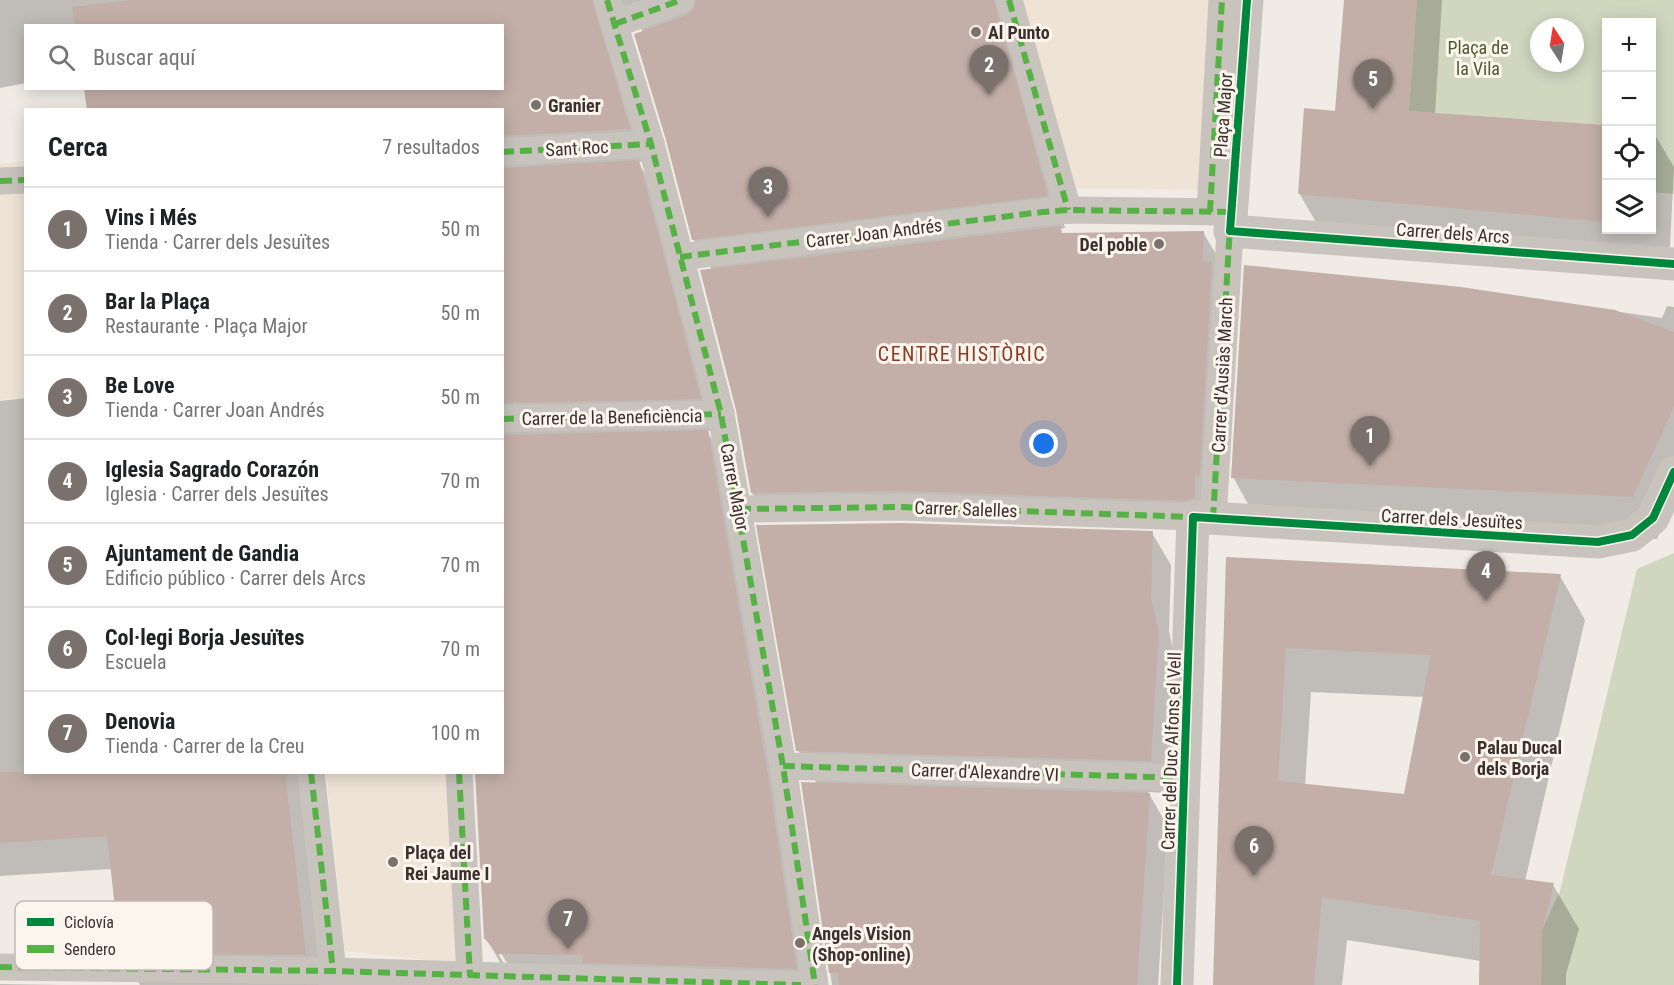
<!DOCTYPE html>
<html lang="es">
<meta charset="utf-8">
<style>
:root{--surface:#fff;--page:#f6f6f6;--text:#202124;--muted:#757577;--line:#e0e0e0;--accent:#7a716c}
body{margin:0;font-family:"Roboto Condensed",sans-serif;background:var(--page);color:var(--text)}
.controls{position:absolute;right:18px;top:18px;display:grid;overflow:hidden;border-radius:0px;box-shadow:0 3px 15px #0003}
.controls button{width:54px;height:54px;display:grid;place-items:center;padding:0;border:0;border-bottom:2px solid var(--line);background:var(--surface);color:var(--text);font:30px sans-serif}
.compass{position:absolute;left:1530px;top:18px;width:54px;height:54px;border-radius:50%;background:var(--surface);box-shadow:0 3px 15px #0003;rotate:348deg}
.you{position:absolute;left:1044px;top:444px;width:21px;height:21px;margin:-15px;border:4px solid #fff;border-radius:50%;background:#1a73e8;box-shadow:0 0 0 9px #1a73e833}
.badge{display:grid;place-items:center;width:39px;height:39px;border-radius:50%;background:var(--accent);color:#fff;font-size:20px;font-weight:700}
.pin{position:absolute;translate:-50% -50px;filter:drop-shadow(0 2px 3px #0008)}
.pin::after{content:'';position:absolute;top:32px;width:21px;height:18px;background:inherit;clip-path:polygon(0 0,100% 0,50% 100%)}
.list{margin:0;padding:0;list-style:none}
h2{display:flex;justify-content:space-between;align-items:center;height:78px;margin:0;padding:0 24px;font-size:26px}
h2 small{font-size:20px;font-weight:400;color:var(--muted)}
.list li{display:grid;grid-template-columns:39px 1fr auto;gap:18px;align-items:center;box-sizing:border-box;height:84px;padding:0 24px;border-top:2px solid var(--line)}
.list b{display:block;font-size:22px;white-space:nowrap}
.list p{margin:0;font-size:20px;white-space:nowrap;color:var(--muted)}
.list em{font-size:20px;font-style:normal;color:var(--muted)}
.icon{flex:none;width:33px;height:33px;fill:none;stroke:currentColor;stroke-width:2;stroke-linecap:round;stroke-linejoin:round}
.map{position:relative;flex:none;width:1674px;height:985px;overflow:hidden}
.search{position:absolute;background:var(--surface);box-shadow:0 3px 15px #0003;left:24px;top:24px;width:480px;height:66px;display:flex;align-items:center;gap:15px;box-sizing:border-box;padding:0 21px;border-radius:0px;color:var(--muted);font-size:22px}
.panel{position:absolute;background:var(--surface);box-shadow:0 3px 15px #0003;left:24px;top:108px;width:480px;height:666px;border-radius:0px}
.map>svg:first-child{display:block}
.green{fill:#d1d6bf;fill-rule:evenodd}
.plaza{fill:#eee3d5}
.shadow{fill:#0003;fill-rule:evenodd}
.building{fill:#c3afa7;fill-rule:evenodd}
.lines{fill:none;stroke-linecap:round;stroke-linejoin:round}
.pedestrian{stroke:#c9c3be;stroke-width:27}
.minor{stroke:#c9c3be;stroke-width:33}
.quiet{stroke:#57b246;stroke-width:6;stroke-dasharray:12 6;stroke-linecap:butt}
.cycleway-casing{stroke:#fbf5ee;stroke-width:11}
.cycleway{stroke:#00873e;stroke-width:8}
.poi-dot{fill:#7a716c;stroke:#fbf5ee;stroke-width:2}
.labels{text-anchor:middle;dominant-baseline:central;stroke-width:6;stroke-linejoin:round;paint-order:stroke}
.poi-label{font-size:18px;font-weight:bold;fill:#3b302b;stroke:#fbf5ee;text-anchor:start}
.park-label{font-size:18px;fill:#4a5a2e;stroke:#fbf5ee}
.street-label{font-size:18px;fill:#3b302b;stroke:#fbf5ee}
.neighbourhood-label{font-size:20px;letter-spacing:1.5px;fill:#8c3b22;stroke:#fbf5ee}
.key{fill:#fbf5ee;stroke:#c1bab4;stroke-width:1.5}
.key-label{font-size:16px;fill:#3b302b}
</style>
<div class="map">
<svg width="1674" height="985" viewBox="0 0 1674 985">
<rect width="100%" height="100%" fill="#f0ebe5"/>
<g class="green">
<path d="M 1417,0 L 1674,0 L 1674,194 L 1652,192 L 1652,22 L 1606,22 L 1606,125 L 1409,111 ZM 1539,27 L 1575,27 L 1575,63 L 1539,63 Z"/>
<path d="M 1674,553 L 1674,985 L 1541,985 L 1542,930 L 1560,891 L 1637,569 Z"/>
</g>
<g class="plaza">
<path d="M 998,0 L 1222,0 L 1211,190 L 1050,188 Z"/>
<path d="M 25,161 L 25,397 L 0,400 L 0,164 Z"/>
<path d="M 326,773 L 445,773 L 456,963 L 345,951 Z"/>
</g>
<g class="shadow">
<path d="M 0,0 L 1007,0 L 1012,38 L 1065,228 L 1060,229 L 1063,234 L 1203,232 L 1217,256 L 1208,522 L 766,516 L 752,493 L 712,270 L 693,239 L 643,32 L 635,20 L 621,17 L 647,161 L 638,162 L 657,195 L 718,431 L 707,431 L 726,464 L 812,985 L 520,985 L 501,953 L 499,955 L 514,982 L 505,971 L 486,938 L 502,772 L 502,26 L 26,26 L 26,83 L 0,88 Z"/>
<path d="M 1345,0 L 1442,0 L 1435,114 L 1606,126 L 1606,230 L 1652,230 L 1652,130 L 1674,167 L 1669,266 L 1323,234 L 1299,193 L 1337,113 Z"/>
<path d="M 1461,289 L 1662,318 L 1667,306 L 1674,307 L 1674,501 L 1657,539 L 1257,520 L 1233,477 Z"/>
<path d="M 26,398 L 26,772 L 299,772 L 322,985 L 140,985 L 121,952 L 112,869 L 0,876 L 0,401 Z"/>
<path d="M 1152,533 L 1171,565 L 1169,631 L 1176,667 L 1168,793 L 1148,792 L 1168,827 L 1158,985 L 832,985 L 803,784 L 817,784 L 798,750 Z"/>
<path d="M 1227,559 L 1560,576 L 1585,620 L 1525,881 L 1553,885 L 1579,929 L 1566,974 L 1566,985 L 1481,985 L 1481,961 L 1347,940 L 1342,985 L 1216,985 ZM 1311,692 L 1424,697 L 1405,796 L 1305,786 Z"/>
<path d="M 0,984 L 62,985 L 0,985 Z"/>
</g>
<g class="building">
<path d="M 132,0 L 592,0 L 630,129 L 502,136 L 502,110 L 87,110 L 84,88 L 502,88 L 502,26 L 75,26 L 72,7 Z"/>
<path d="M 696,0 L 994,0 L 1048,196 L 692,240 L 666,140 L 634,34 L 687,15 L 693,10 Z"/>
<path d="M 1344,0 L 1417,0 L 1409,111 L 1606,125 L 1606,222 L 1298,194 L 1304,108 L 1335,111 Z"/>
<path d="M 639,160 L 701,399 L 502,403 L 502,168 Z"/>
<path d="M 1060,226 L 1062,233 L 1204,231 L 1203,261 L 1212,262 L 1200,476 L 1195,476 L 1195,498 L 1184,501 L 902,491 L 751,493 L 736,410 L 700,270 Z"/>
<path d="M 1244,265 L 1461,287 L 1615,310 L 1674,332 L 1674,406 L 1633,497 L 1231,478 Z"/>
<path d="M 708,430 L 767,769 L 797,969 L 582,963 L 583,955 L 498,954 L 484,938 L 475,772 L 502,772 L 502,435 Z"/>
<path d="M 902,523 L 1153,531 L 1151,598 L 1159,633 L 1151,761 L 796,751 L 756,525 Z"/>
<path d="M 1226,557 L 1561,574 L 1491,875 L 1554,883 L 1542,930 L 1541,985 L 1479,985 L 1480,921 L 1322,897 L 1314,985 L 1213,985 ZM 1286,648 L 1431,655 L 1404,794 L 1278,781 Z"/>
<path d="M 0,772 L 285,772 L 306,955 L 120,953 L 107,836 L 0,843 Z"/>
<path d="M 801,782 L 1150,793 L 1137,985 L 839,985 L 838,973 L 829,973 Z"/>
</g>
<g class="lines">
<g class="pedestrian">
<path d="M 607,0 L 651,144 L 721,414 L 783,766 L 815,985"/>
<path d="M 1009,0 L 1068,210"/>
<path d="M 615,24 L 681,0"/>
<path d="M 502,152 L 651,144"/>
<path d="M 0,181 L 26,180"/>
<path d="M 1210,212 L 1222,0"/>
<path d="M 680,257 L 1033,213 L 1068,210 L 1231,212"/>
<path d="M 502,419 L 721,414"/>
<path d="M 739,509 L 902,507 L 1193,517"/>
<path d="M 1213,519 L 1230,231"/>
<path d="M 783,766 L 1186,778"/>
<path d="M 311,772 L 333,971"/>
<path d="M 459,772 L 470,976"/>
<path d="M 0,967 L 333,971 L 801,985"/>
</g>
<g class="minor">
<path d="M 1247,0 L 1230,231 L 1674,264"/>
<path d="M 333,971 L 335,985"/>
<path d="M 1177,985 L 1193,517 L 1598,542 L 1632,535 L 1653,518 L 1674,472"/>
</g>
<g class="quiet">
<path d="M 607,0 L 651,144 L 721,414 L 783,766 L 815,985"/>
<path d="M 1009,0 L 1068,210"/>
<path d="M 615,24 L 681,0"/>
<path d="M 502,152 L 651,144"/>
<path d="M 0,181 L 26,180"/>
<path d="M 1210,212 L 1222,0"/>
<path d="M 680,257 L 1033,213 L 1068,210 L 1231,212"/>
<path d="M 502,419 L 721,414"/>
<path d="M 739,509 L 902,507 L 1193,517"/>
<path d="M 1213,519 L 1230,226"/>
<path d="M 783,766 L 1186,778"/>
<path d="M 311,772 L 333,971"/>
<path d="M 459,772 L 470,976"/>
<path d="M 0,967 L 333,971 L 801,985"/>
</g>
<defs>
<g id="cycleway">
<path d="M 1247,0 L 1230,231 L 1674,264"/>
<path d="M 1177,985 L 1193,517 L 1598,542 L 1632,535 L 1653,518 L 1674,472"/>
</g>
</defs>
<use href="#cycleway" class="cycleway-casing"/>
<use href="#cycleway" class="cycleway"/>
</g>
<g class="poi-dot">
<circle cx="976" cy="32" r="6"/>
<circle cx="536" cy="105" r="6"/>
<circle cx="1159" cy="244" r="6"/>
<circle cx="1465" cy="757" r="6"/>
<circle cx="393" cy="862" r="6"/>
<circle cx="800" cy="943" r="6"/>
</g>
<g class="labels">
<g class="poi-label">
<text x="988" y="32">Al Punto</text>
<text x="548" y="105">Granier</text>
<text x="1147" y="244" text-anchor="end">Del poble</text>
<text x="1477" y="747">Palau Ducal<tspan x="1477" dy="21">dels Borja</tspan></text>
<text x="405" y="852">Plaça del<tspan x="405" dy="21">Rei Jaume I</tspan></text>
<text x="812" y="933">Angels Vision<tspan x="812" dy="21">(Shop-online)</tspan></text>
</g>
<g class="park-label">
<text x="1478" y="47">Plaça de<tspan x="1478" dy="21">la Vila</tspan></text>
</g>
<g class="street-label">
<text transform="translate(1223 115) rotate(-86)">Plaça Major</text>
<text transform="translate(577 148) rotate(-3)">Sant Roc</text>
<text transform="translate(874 233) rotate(-7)">Carrer Joan Andrés</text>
<text transform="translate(1453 233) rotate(4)">Carrer dels Arcs</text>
<text transform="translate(1222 375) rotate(-87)">Carrer d'Ausiàs March</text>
<text transform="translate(612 417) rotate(-1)">Carrer de la Beneficiència</text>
<text transform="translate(735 487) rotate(79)">Carrer Major</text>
<text transform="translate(966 509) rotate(2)">Carrer Salelles</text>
<text transform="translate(1452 519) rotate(3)">Carrer dels Jesuïtes</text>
<text transform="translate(1171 751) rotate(-88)">Carrer del Duc Alfons el Vell</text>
<text transform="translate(985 772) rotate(2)">Carrer d'Alexandre VI</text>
</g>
<g class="neighbourhood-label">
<text x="962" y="354">CENTRE HISTÒRIC</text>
</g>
</g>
<rect x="15" y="901" width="198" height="69" rx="9" class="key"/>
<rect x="27" y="918" width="27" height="8" fill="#00873e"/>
<rect x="27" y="945" width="27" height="8" fill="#57b246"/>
<g class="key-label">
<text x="64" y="928">Ciclovía</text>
<text x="64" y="955">Sendero</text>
</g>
</svg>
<div class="controls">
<button>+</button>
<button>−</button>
<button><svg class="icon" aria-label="locate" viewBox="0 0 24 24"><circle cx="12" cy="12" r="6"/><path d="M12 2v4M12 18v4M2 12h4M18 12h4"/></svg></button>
<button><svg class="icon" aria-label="layers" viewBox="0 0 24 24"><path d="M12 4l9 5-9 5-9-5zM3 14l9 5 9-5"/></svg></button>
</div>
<svg class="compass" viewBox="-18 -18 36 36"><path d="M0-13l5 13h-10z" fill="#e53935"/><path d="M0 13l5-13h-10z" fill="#757577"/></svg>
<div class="you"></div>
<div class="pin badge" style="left:1370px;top:466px">1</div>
<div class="pin badge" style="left:989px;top:95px">2</div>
<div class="pin badge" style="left:768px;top:217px">3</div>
<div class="pin badge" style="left:1486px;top:601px">4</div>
<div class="pin badge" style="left:1373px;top:109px">5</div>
<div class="pin badge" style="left:1254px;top:876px">6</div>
<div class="pin badge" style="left:568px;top:949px">7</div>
<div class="search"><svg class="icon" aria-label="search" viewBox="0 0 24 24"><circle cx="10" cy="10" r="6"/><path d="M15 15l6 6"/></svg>Buscar aquí</div>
<section class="panel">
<h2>Cerca<small>7 resultados</small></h2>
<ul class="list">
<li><span class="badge">1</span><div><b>Vins i Més</b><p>Tienda · Carrer dels Jesuïtes</p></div><em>50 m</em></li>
<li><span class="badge">2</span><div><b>Bar la Plaça</b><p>Restaurante · Plaça Major</p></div><em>50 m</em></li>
<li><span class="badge">3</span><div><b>Be Love</b><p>Tienda · Carrer Joan Andrés</p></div><em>50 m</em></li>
<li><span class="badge">4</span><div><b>Iglesia Sagrado Corazón</b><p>Iglesia · Carrer dels Jesuïtes</p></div><em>70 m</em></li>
<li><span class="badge">5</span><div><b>Ajuntament de Gandia</b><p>Edificio público · Carrer dels Arcs</p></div><em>70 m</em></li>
<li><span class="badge">6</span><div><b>Col·legi Borja Jesuïtes</b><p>Escuela</p></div><em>70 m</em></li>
<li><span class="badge">7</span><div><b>Denovia</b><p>Tienda · Carrer de la Creu</p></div><em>100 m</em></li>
</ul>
</section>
</div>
